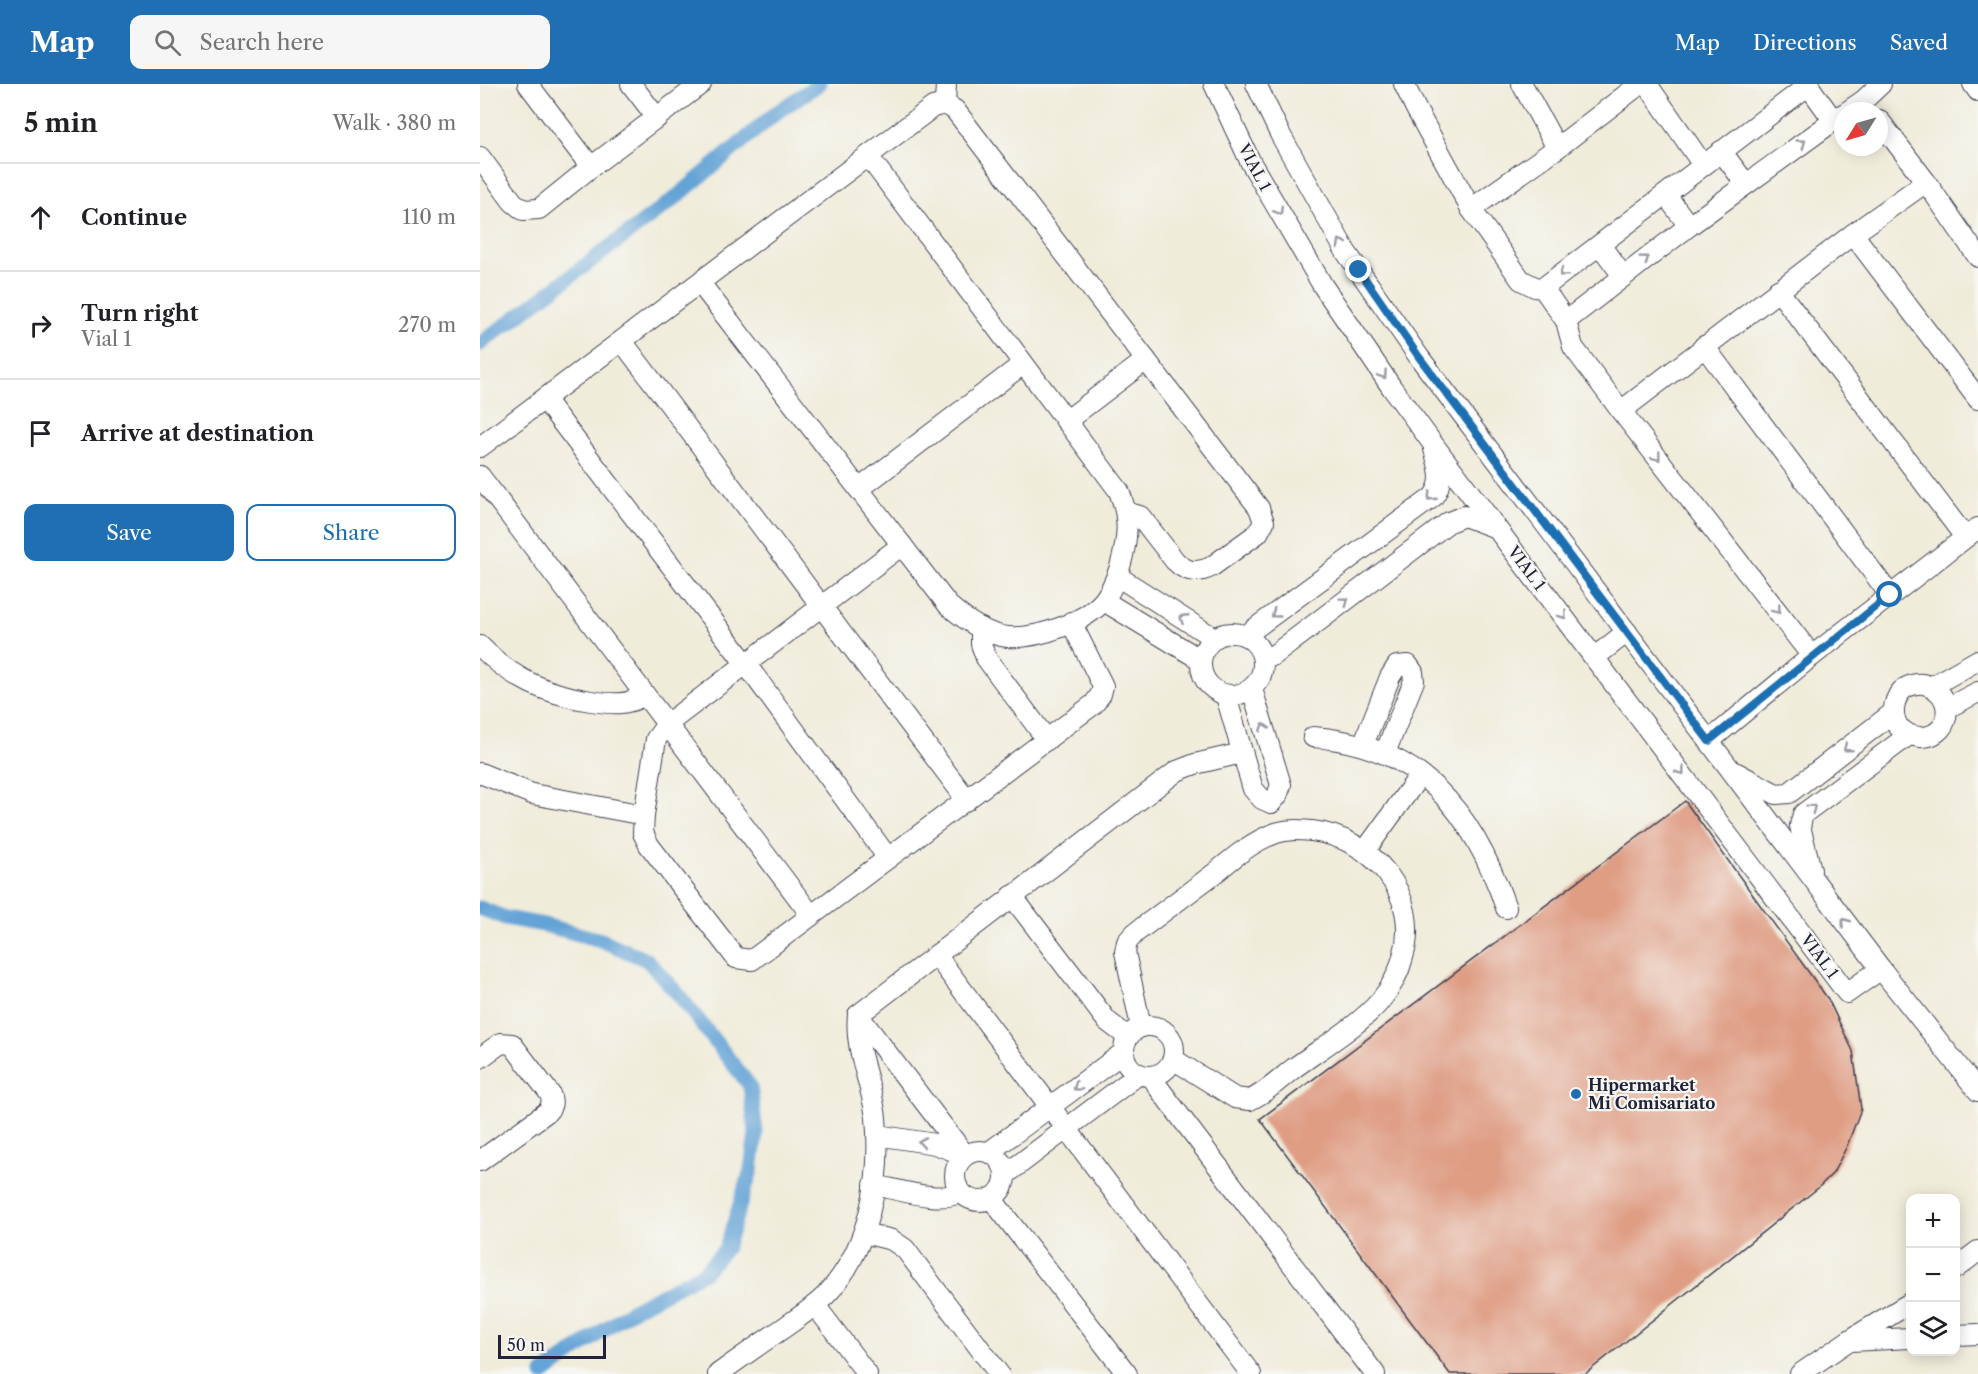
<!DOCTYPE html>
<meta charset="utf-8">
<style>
:root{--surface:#fff;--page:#f6f6f6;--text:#202124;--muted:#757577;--line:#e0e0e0;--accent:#1f6fb2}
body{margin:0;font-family:"Libre Caslon Text",serif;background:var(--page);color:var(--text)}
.controls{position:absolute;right:18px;bottom:18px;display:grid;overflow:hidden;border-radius:12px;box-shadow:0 3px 15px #0003}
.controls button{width:54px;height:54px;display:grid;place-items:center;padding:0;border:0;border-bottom:2px solid var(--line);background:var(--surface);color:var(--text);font:30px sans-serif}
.compass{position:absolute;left:1354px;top:18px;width:54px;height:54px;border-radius:50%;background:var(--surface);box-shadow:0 3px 15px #0003;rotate:233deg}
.scale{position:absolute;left:18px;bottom:15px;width:108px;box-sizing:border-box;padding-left:6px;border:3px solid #22223b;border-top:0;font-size:16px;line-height:21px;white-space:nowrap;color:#22223b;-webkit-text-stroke:4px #f6f6f2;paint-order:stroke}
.stop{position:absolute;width:18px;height:18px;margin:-14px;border:4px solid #1f6fb2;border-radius:50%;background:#fff}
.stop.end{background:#1f6fb2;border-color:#fff;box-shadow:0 2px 6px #0008}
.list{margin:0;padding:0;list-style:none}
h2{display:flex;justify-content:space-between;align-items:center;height:78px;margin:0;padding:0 24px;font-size:26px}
h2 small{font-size:20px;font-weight:400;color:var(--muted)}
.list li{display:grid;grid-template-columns:39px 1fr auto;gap:18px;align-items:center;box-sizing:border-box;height:108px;padding:0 24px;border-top:2px solid var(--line)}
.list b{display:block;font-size:22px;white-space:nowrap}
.list p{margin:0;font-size:20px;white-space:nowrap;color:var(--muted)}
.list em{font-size:20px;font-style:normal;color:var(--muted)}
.actions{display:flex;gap:12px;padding:18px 24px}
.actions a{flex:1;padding:14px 0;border:2px solid var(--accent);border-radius:12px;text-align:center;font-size:21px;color:var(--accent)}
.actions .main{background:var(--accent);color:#fff}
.icon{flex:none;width:33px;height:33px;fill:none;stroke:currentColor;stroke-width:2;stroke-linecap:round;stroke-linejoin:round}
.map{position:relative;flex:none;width:1498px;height:1290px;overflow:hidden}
header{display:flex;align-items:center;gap:36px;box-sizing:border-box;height:84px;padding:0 30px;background:var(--accent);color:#fff}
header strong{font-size:28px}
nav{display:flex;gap:33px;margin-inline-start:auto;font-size:21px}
.search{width:420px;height:54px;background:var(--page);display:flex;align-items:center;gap:15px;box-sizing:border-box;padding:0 21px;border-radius:12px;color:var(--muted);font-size:22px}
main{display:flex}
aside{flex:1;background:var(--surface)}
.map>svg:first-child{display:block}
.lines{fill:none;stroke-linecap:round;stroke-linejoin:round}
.canal{stroke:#64a3d6;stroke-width:15}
.building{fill:#df9d84}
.minor-casing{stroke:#414053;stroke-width:22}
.minor{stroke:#fff;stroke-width:20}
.oneway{stroke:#9c9ca7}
.route{stroke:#1f6fb2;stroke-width:8}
.poi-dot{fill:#1f6fb2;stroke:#f6f6f2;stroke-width:2}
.labels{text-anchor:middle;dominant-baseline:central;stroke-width:4.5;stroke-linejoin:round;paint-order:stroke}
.street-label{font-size:16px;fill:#22223b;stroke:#f6f6f2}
.poi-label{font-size:16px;font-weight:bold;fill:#22223b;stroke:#f6f6f2;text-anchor:start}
</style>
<header>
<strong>Map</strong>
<div class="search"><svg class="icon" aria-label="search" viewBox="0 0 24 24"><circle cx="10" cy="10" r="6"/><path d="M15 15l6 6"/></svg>Search here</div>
<nav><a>Map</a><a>Directions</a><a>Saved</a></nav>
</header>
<main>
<aside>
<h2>5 min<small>Walk · 380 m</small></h2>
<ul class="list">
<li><svg class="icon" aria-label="ahead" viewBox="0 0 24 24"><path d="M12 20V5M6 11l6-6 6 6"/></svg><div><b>Continue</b></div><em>110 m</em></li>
<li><svg class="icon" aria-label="right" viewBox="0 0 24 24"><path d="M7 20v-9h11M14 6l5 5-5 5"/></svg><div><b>Turn right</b><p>Vial 1</p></div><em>270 m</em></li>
<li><svg class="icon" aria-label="arrive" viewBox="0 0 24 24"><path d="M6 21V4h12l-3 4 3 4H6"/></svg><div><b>Arrive at destination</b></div></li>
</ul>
<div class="actions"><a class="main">Save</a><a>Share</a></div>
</aside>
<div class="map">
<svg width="1498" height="1290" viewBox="0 0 1498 1290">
<rect width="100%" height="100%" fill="#f6f6f2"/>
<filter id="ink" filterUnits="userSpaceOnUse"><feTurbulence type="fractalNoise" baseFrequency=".0167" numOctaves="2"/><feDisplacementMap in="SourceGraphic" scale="12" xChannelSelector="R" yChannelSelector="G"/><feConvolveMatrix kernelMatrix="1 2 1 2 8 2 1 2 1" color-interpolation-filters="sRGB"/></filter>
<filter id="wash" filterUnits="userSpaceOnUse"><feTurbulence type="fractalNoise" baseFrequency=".008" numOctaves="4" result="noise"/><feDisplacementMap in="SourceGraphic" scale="24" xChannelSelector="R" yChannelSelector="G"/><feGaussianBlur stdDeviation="1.35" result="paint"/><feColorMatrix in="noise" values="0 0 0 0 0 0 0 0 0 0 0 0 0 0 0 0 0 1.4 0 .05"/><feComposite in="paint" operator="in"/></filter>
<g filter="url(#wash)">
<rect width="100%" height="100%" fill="#f0ecda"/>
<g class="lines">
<g class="canal">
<path d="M 0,260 L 194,115 L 296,29 L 339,0"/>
<path d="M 0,824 L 25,834 L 64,841 L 121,856 L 167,876 L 198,910 L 270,1002 L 276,1049 L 271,1086 L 246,1164 L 224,1188 L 149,1228 L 63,1290"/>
</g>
</g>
<g id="blocks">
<path class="building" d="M 1205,717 L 1348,915 L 1373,967 L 1381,1025 L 1367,1062 L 1353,1089 L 1338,1104 L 1105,1290 L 970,1290 L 780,1035 Z"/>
</g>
</g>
<g filter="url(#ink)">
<use href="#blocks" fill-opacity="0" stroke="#414053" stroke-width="1.5"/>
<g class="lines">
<defs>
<g id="minor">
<path d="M 48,0 L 111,83"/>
<path d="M 151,0 L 177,34"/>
<path d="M 734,0 L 771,79 L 843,202 L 912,304 L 953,360 L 1367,909 L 1401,885"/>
<path d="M 776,0 L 800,50 L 866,168 L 939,273 L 1401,885 L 1498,1007"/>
<path d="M 924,0 L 936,25 L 991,125 L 1041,196 L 1055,203 L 1063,204 L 1086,237 L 1093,263 L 1141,327 L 1332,572"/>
<path d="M 1167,0 L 1223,81"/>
<path d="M 1493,0 L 1498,7"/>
<path d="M 1328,1 L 1354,37"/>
<path d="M 465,20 L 466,0"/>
<path d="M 1368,27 L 1384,16 L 1401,0"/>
<path d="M 1399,36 L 1446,98 L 1498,173"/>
<path d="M 1077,64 L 1160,0"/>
<path d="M 1241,67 L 1266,100"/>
<path d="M 0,73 L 33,118 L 43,126 L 59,125 L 111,83 L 221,0"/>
<path d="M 1186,111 L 1209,142"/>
<path d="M 991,125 L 1077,64 L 1042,0"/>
<path d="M 1373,150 L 1498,315"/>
<path d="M 1120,161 L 1143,192"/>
<path d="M 220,199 L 468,521 C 485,536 506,551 528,553 C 557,555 606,538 624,516 C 632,506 636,494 640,483 C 648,455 650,434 639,407 L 388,72"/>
<path d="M 1063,204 L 1330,0"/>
<path d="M 1298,206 L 1485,453"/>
<path d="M 1086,237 L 1209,142 L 1363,30"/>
<path d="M 142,257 L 487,716"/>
<path d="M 1224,262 L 1410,511"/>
<path d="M 64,315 L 266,580 L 408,774"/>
<path d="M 1141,327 L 1373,150 L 1446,98"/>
<path d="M 586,337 L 666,276"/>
<path d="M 0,363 L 453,23 L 465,20 L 475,26 L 779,424 L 784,438 L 778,449 L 731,483 C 717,490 706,488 695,477 L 660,432 L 646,428"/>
<path d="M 0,392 L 331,831"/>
<path d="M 379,405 L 543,280"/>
<path d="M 422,461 L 187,640 L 176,655 L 164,731 L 163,749 L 169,761 L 256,874 L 272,876 L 614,620 L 621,610 L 623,602 L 591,538"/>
<path d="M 637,492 L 734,554"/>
<path d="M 624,517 L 721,576"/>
<path d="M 501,544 L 501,560 L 506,574 L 567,656"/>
<circle cx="752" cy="580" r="31"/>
<path d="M 767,552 L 774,545 L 953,413 C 965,397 959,384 954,365"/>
<path d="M 0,562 C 32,595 66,610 111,617 C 131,620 147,622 165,611"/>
<path d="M 1115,573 L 1147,548"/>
<path d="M 783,576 L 794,571 L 969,438 L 984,432 L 1016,444"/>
<path d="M 1452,602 L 1498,576"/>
<path d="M 772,605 L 801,701 L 797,712 L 791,719"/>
<path d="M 746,612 L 773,705 L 782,715 L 791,719"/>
<path d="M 1467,624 L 1498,608"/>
<path d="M 833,653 C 940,661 993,727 1026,824"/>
<path d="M 1229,657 L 1332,572 L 1498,444"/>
<path d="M 883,661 L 910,593 L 917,582 L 928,581 L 933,588 L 934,597 L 905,669"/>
<path d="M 0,689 L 52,710 L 164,731"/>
<path d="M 1257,689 L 1296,710 L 1309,709 L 1414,628"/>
<path d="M 885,767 L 940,691"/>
<path d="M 1331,786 L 1320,742 L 1323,730 L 1429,651 C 1433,651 1439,654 1443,653 C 1473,651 1476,607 1443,600 C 1438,599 1430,601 1425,604 C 1414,612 1410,630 1418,642 C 1420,645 1426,648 1429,651"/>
<path d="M 532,812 L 627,937 L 648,953"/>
<path d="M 456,871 L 771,1290"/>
<path d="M 378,931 L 485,1071"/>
<circle cx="669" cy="967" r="25"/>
<path d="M 661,943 L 645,868 L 647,858 L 655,849 C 682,829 708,809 735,789 C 753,774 773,757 796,749 C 807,745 819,746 832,747 C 892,754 942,811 923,873 C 919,889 911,904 900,917 C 881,940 840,965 814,984 C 801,994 786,1009 770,1016 L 755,1014 L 693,975"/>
<path d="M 0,974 L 21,959 L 32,960 L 70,1010 C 73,1017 72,1023 67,1028 L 0,1077"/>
<path d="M 672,992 L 678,1003 L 895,1290"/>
<path d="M 397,1051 L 455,1060 L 485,1071"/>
<circle cx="500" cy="1092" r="25"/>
<path d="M 509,1068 L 644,968"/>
<path d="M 525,1091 L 659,990"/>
<path d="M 394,1101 C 417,1105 460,1120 481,1108"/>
<path d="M 511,1114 L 647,1290"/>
<path d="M 384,1149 L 412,1156 L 425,1165 L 519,1290"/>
<path d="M 1476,1184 L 1498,1167"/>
<path d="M 335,1221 L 387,1290"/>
<path d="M 1476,1251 L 1498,1250"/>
<path d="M 1371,1257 L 1430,1254"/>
<path d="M 238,1290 C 260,1274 283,1258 305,1243 C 319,1233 333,1224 345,1212 C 389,1167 402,1095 396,1034 C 392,999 374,966 378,931 L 697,687 L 715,680 L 762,669"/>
<path d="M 1320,1290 L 1368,1257 L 1430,1219"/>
</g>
</defs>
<use href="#minor" class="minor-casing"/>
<use href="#minor" class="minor"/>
</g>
<defs><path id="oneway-chevron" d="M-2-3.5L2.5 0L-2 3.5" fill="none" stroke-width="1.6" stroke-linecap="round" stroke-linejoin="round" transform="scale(1.5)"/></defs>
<g class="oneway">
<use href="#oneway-chevron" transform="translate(1322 59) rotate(-36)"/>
<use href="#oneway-chevron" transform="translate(799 127) rotate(59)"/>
<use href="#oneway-chevron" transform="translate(861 159) rotate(-119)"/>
<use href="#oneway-chevron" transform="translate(1165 175) rotate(-37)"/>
<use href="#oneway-chevron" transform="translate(1083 189) rotate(143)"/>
<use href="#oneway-chevron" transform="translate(903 291) rotate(56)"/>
<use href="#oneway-chevron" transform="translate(1177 373) rotate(52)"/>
<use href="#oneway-chevron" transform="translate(951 413) rotate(136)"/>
<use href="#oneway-chevron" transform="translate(865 517) rotate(-37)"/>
<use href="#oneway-chevron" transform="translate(1297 526) rotate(52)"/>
<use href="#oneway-chevron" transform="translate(795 530) rotate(144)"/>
<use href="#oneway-chevron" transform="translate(1083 531) rotate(53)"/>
<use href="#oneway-chevron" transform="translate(703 534) rotate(-147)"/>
<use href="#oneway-chevron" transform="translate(784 643) rotate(-107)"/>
<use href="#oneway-chevron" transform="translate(1367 664) rotate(142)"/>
<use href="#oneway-chevron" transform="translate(1201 687) rotate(53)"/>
<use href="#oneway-chevron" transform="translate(1332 724) rotate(-37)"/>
<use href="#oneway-chevron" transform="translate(1365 838) rotate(-127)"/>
<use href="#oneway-chevron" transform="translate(597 1003) rotate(144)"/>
<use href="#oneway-chevron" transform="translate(442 1058) rotate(-170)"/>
</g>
</g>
<g class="lines" filter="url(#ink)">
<path class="route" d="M 879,186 L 939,273 L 1229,657 L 1410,511"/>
</g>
<circle class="poi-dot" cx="1096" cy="1010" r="6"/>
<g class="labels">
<g class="street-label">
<text transform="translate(775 83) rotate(62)">VIAL 1</text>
<text transform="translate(1047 484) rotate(53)">VIAL 1</text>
<text transform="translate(1340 872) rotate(53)">VIAL 1</text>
</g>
<g class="poi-label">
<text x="1108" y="1001">Hipermarket<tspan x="1108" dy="18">Mi Comisariato</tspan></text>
</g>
</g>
</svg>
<div class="controls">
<button>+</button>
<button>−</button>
<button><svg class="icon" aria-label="layers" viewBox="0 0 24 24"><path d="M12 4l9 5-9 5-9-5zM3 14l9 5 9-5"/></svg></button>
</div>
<svg class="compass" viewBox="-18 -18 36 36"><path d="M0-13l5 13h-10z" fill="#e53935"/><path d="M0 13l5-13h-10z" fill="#757577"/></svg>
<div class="scale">50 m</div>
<div class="stop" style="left:1410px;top:511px"></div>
<div class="stop end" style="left:879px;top:186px"></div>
</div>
</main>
